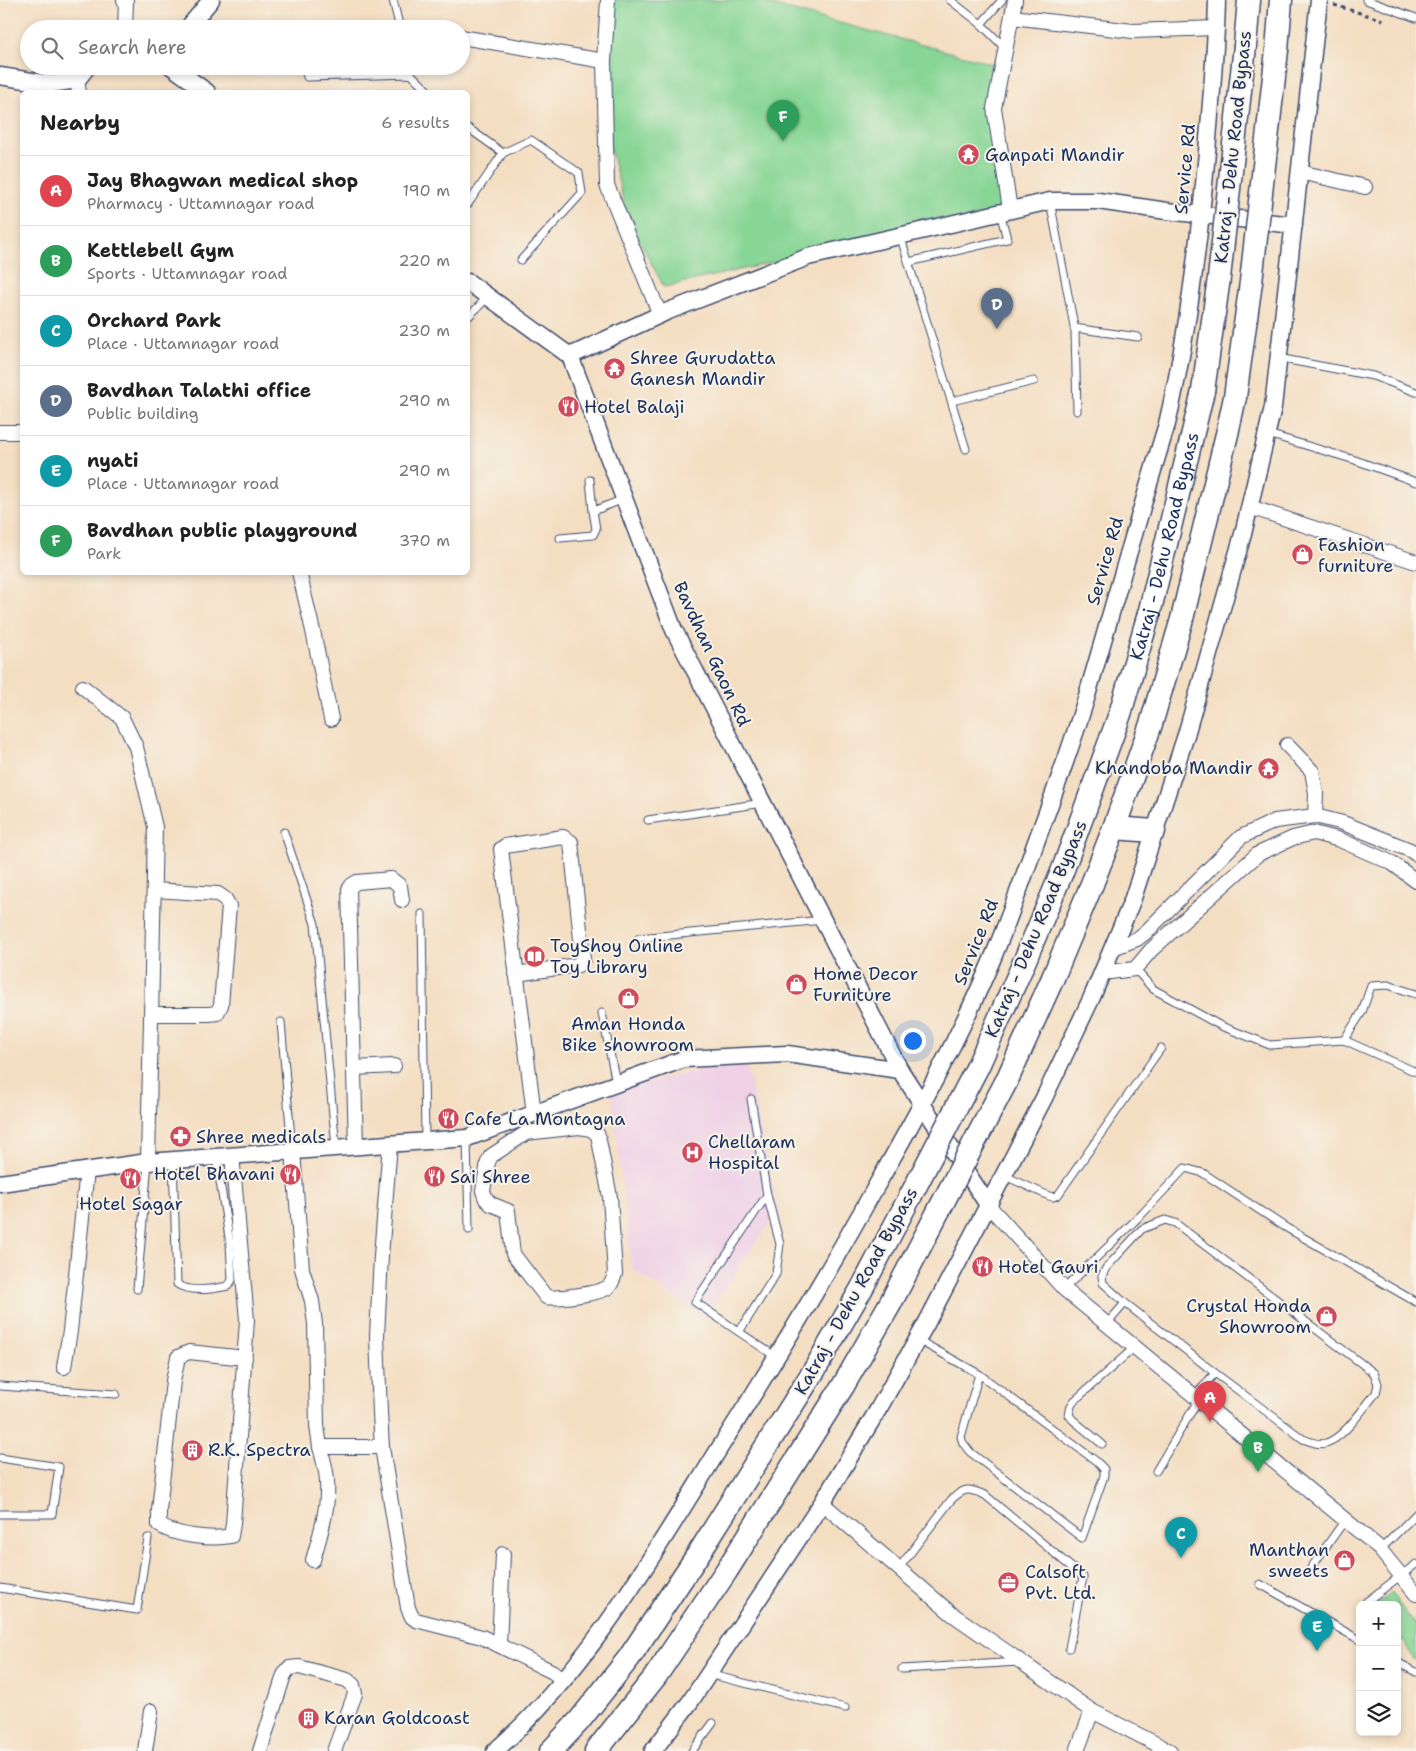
<!DOCTYPE html>
<meta charset="utf-8">
<style>
:root{--surface:#fff;--page:#f6f6f6;--text:#222;--muted:#767676;--line:#e0e0e0;--accent:#7c3aed}
body{margin:0;font-family:"Shantell Sans",sans-serif;background:var(--page);color:var(--text)}
.controls{position:absolute;right:15px;bottom:15px;display:grid;overflow:hidden;border-radius:8px;box-shadow:0 2px 8px #0003}
.controls button{width:45px;height:45px;display:grid;place-items:center;padding:0;border:0;border-bottom:1px solid var(--line);background:var(--surface);color:var(--text);font:25px sans-serif}
.you{position:absolute;left:912px;top:1040px;width:18px;height:18px;margin:-12px;border:4px solid #fff;border-radius:50%;background:#1a73e8;box-shadow:0 0 0 8px #1a73e833}
.badge{display:grid;place-items:center;width:32px;height:32px;border-radius:50%;background:var(--accent);color:#fff;font-size:16px;font-weight:700}
.pin{position:absolute;translate:-50% -41px;filter:drop-shadow(0 1px 2px #0008)}
.pin::after{content:'';position:absolute;top:26px;width:18px;height:15px;background:inherit;clip-path:polygon(0 0,100% 0,50% 100%)}
.list{margin:0;padding:0;list-style:none}
h2{display:flex;justify-content:space-between;align-items:center;height:65px;margin:0;padding:0 20px;font-size:21px}
h2 small{font-size:16px;font-weight:400;color:var(--muted)}
.list li{display:grid;grid-template-columns:32px 1fr auto;gap:15px;align-items:center;box-sizing:border-box;height:70px;padding:0 20px;border-top:1px solid var(--line)}
.list b{display:block;font-size:19px;white-space:nowrap}
.list p{margin:0;font-size:16px;white-space:nowrap;color:var(--muted)}
.list em{font-size:16px;font-style:normal;color:var(--muted)}
.icon{flex:none;width:28px;height:28px;fill:none;stroke:currentColor;stroke-width:2;stroke-linecap:round;stroke-linejoin:round}
.map{position:relative;flex:none;width:1416px;height:1751px;overflow:hidden}
.search{position:absolute;background:var(--surface);box-shadow:0 2px 8px #0003;left:20px;top:20px;width:450px;height:55px;display:flex;align-items:center;gap:12px;box-sizing:border-box;padding:0 18px;border-radius:28px;color:var(--muted);font-size:19px}
.panel{position:absolute;background:var(--surface);box-shadow:0 2px 8px #0003;left:20px;top:90px;width:450px;height:485px;border-radius:8px}
.map>svg:first-child{display:block}
.built{fill:#efd0e6}
.green{fill:#87d695;stroke:#51827a}
.lines{fill:none;stroke-linecap:round;stroke-linejoin:round}
.service-casing{stroke:#3c496d;stroke-width:9}
.minor-casing{stroke:#3c496d;stroke-width:16}
.tertiary-casing{stroke:#3c496d;stroke-width:19}
.trunk-casing{stroke:#3c496d;stroke-width:25}
.path{stroke:#3c496d;stroke-width:3;stroke-dasharray:4 4;stroke-linecap:butt}
.service{stroke:#fff;stroke-width:7}
.minor{stroke:#fff;stroke-width:14}
.tertiary{stroke:#fff;stroke-width:16}
.trunk{stroke:#fff;stroke-width:22}
.trunk-bridge-casing{stroke:#3c496d;stroke-width:25;stroke-linecap:butt}
.trunk-bridge{stroke:#fff;stroke-width:22}
.labels{text-anchor:middle;dominant-baseline:central;stroke-width:4;stroke-linejoin:round;paint-order:stroke}
.street-label{font-size:18px;fill:#1b2f5e;stroke:#f7f3e8}
.poi-label{font-size:18px;fill:#1b2f5e;stroke:#f7f3e8;text-anchor:start}
</style>
<div class="map">
<svg width="1416" height="1751" viewBox="0 0 1416 1751">
<rect width="100%" height="100%" fill="#f7f3e8"/>
<filter id="ink" filterUnits="userSpaceOnUse"><feTurbulence type="fractalNoise" baseFrequency=".02" numOctaves="2"/><feDisplacementMap in="SourceGraphic" scale="10" xChannelSelector="R" yChannelSelector="G"/><feConvolveMatrix kernelMatrix="1 2 1 2 8 2 1 2 1" color-interpolation-filters="sRGB"/></filter>
<filter id="wash" filterUnits="userSpaceOnUse"><feTurbulence type="fractalNoise" baseFrequency=".0096" numOctaves="4" result="noise"/><feDisplacementMap in="SourceGraphic" scale="20" xChannelSelector="R" yChannelSelector="G"/><feGaussianBlur stdDeviation="1.12" result="paint"/><feColorMatrix in="noise" values="0 0 0 0 0 0 0 0 0 0 0 0 0 0 0 0 0 1.4 0 .05"/><feComposite in="paint" operator="in"/></filter>
<g filter="url(#wash)">
<rect width="100%" height="100%" fill="#f4dec2"/>
<path class="built" d="M 746,1063 L 778,1210 L 705,1318 L 632,1269 L 612,1094 L 627,1087 L 689,1072 Z"/>
<g class="green">
<path d="M 608,0 L 753,0 L 991,63 L 1010,209 L 664,287 L 628,219 L 609,144 Z"/>
<path d="M 1391,1593 L 1416,1626 L 1416,1658 L 1413,1660 L 1403,1639 L 1397,1643 L 1397,1605 L 1375,1605 Z"/>
</g>
</g>
<g filter="url(#ink)">
<g class="lines">
<defs>
<g id="service">
<path d="M 393,0 L 400,29"/>
<path d="M 950,0 L 981,24 L 1005,48"/>
<path d="M 1366,0 L 1416,18"/>
<path d="M 981,24 L 1002,0"/>
<path d="M 305,66 L 307,77 L 411,74 L 429,92"/>
<path d="M 409,66 L 411,74"/>
<path d="M 468,128 L 503,153 L 531,140 L 579,173 L 582,193 L 521,260"/>
<path d="M 1050,201 L 1075,331 L 1077,411"/>
<path d="M 468,204 L 503,153"/>
<path d="M 900,235 L 966,449"/>
<path d="M 909,262 L 1007,239 L 1000,212"/>
<path d="M 468,317 L 488,297"/>
<path d="M 1074,328 L 1138,337"/>
<path d="M 1278,358 L 1373,376 L 1416,392"/>
<path d="M 952,401 L 1034,381"/>
<path d="M 1268,434 L 1355,460 L 1416,482"/>
<path d="M 590,480 L 593,511"/>
<path d="M 560,538 L 593,535 L 596,529 L 593,511 L 624,499"/>
<path d="M 648,820 L 763,803"/>
<path d="M 284,832 L 315,924 L 336,1147"/>
<path d="M 422,914 L 425,1141"/>
<path d="M 639,938 L 823,920"/>
<path d="M 1135,969 L 1153,989 L 1221,1026 L 1270,1045 L 1344,1040 L 1416,1072"/>
<path d="M 602,1013 L 616,1083"/>
<path d="M 281,1022 L 292,1150"/>
<path d="M 1344,1040 L 1362,1012 L 1371,986 L 1388,985 L 1416,994"/>
<path d="M 467,1138 L 469,1230"/>
<path d="M 173,1160 L 177,1284 C 189,1293 214,1289 228,1286 L 232,1280 L 230,1244 L 216,1157"/>
<path d="M 1003,1175 L 1049,1196 L 1053,1197 L 1058,1195 L 1161,1048"/>
<path d="M 767,1195 L 695,1302 L 776,1357"/>
<path d="M 137,1289 L 148,1162"/>
<path d="M 1064,1289 L 1143,1213 L 1185,1168 L 1203,1173 L 1285,1227 L 1416,1302"/>
<path d="M 1125,1303 L 1103,1283 L 1102,1276 L 1106,1268 L 1142,1229 L 1165,1220 L 1175,1223 L 1374,1373 L 1378,1384 L 1376,1393 C 1364,1407 1344,1438 1326,1443 C 1318,1445 1311,1442 1303,1439 L 1215,1373"/>
<path d="M 1107,1324 L 1125,1303 L 1215,1373 L 1195,1396"/>
<path d="M 739,1332 L 776,1274 L 780,1244 L 767,1195 L 751,1099"/>
<path d="M 918,1340 L 979,1374 L 1096,1461 L 1104,1469 L 1104,1476 L 1082,1538 L 970,1452 L 963,1443 L 961,1437 L 979,1374"/>
<path d="M 0,1386 L 116,1394"/>
<path d="M 1102,1444 L 1073,1420 L 1069,1415 L 1071,1406 L 1074,1401 L 1135,1347"/>
<path d="M 0,1458 L 59,1467 L 52,1514 L 0,1514"/>
<path d="M 1156,1471 L 1199,1399"/>
<path d="M 1380,1550 L 1416,1514"/>
<path d="M 899,1568 L 951,1500 C 965,1487 968,1488 985,1495 L 1083,1577 L 1069,1648"/>
<path d="M 1311,1568 L 1345,1520"/>
<path d="M 1260,1584 L 1360,1640"/>
<path d="M 0,1588 L 137,1610 L 148,1538"/>
<path d="M 1366,1602 L 1416,1564"/>
<path d="M 1397,1662 L 1416,1672"/>
<path d="M 902,1669 L 1019,1662"/>
<path d="M 708,1674 L 845,1708"/>
<path d="M 692,1751 L 713,1723"/>
</g>
<g id="minor">
<path d="M 124,0 L 126,1 L 125,29"/>
<path d="M 608,0 L 604,61 L 607,185 L 660,315"/>
<path d="M 1012,17 L 1133,31 L 1216,28"/>
<path d="M 461,37 L 604,61"/>
<path d="M 77,80 L 79,92"/>
<path d="M 1300,172 L 1365,187"/>
<path d="M 1010,209 L 994,108 L 1015,0"/>
<path d="M 0,432 L 22,432"/>
<path d="M 1250,507 L 1416,562"/>
<path d="M 299,572 L 313,631 L 331,719"/>
<path d="M 83,687 L 122,718 L 136,747 L 155,827 L 148,1162"/>
<path d="M 1287,745 L 1312,771 L 1316,793 L 1315,816"/>
<path d="M 1113,948 L 1137,939 L 1146,932 L 1241,837 L 1275,821 L 1315,816 L 1343,823 L 1410,850 L 1416,854"/>
<path d="M 1135,969 L 1151,950 L 1258,854 L 1293,838 L 1314,833 L 1340,840 L 1392,863 L 1416,881"/>
<path d="M 1102,973 L 1135,969"/>
<path d="M 516,974 L 578,965 L 583,959 L 571,842 L 563,837 L 505,846 L 501,849 L 534,1114"/>
<path d="M 152,1014 L 209,1014 L 217,1013 L 221,1005 L 229,906 L 225,899 L 218,894 L 154,890"/>
<path d="M 354,1068 L 394,1066"/>
<path d="M 579,1127 L 591,1129 L 598,1135 L 610,1197 L 615,1274 C 613,1279 612,1285 607,1288 C 596,1294 558,1299 546,1297 L 513,1254 L 508,1211 L 491,1204 L 486,1199 L 483,1191 L 488,1162 L 491,1156 L 526,1133 Z"/>
<path d="M 390,1144 L 381,1256 L 377,1336 L 380,1413 L 382,1447 L 408,1608 L 412,1617 L 416,1620 L 482,1637 L 553,1672 L 563,1680"/>
<path d="M 356,1146 L 349,889 L 352,885 L 357,882 L 391,879 L 400,886 L 402,900"/>
<path d="M 293,1151 L 302,1269 L 312,1301 L 315,1324 L 317,1426 L 320,1447 L 382,1447"/>
<path d="M 232,1155 L 247,1320 L 233,1524 L 231,1536 C 213,1540 175,1536 159,1525 L 159,1510 L 173,1381 L 178,1357 L 189,1352 L 245,1358"/>
<path d="M 988,1205 L 1064,1289 L 1377,1546 L 1416,1594"/>
<path d="M 64,1367 L 70,1331 L 87,1170"/>
<path d="M 822,1503 L 952,1614 L 1092,1711 L 1170,1751"/>
<path d="M 313,1560 C 320,1535 329,1509 327,1482 C 327,1471 323,1459 320,1447"/>
<path d="M 499,1645 L 503,1554"/>
<path d="M 145,1751 L 151,1711"/>
<path d="M 260,1751 L 284,1675 L 289,1668 L 299,1667 L 347,1680 L 353,1685 L 355,1694 L 334,1751"/>
<path d="M 1077,1751 L 1092,1711"/>
</g>
<g id="tertiary">
<path d="M 187,29 L 211,0"/>
<path d="M 171,66 L 207,92"/>
<path d="M 0,76 L 51,84 L 77,80 L 88,66"/>
<path d="M 468,282 L 570,356 L 674,630 L 900,1070"/>
<path d="M 570,356 L 666,312 L 808,257 L 1050,201 L 1098,201 L 1167,211 L 1294,225"/>
<path d="M 0,1183 L 148,1162 L 467,1138 L 684,1059 L 787,1054 L 900,1070 L 988,1205"/>
<path d="M 495,1751 C 589,1668 653,1555 719,1449 C 773,1364 825,1278 874,1190 C 918,1113 960,1036 994,955 C 1009,918 1023,879 1036,842 C 1054,794 1071,747 1086,699 C 1113,607 1139,515 1167,424 C 1188,335 1199,243 1207,152 C 1211,101 1216,51 1217,0"/>
<path d="M 653,1751 L 690,1702 L 822,1503 L 879,1408 L 926,1324 L 1044,1098 L 1092,997 L 1132,901 L 1186,735 L 1243,534 L 1273,407 L 1319,0"/>
</g>
<g id="trunk">
<path d="M 1245,46 L 1249,0"/>
<path d="M 1277,50 L 1281,0"/>
<path d="M 1114,828 L 1154,831"/>
<path id="s1" d="M 1062,872 L 1120,714 L 1150,610 L 1203,391"/>
<path d="M 1092,884 L 1114,828 L 1151,724 L 1182,619 L 1227,434 L 1235,397"/>
<path d="M 551,1751 L 579,1721 L 629,1658 L 699,1553 L 815,1369 L 862,1288 L 911,1195"/>
<path d="M 596,1751 L 655,1677 L 727,1570 L 843,1386 L 890,1304 L 939,1210"/>
</g>
</defs>
<use href="#service" class="service-casing"/>
<use href="#minor" class="minor-casing"/>
<use href="#tertiary" class="tertiary-casing"/>
<use href="#trunk" class="trunk-casing"/>
<path class="path" d="M 1334,5 L 1383,20"/>
<use href="#service" class="service"/>
<use href="#minor" class="minor"/>
<use href="#tertiary" class="tertiary"/>
<use href="#trunk" class="trunk"/>
<defs>
<g id="trunk-bridge">
<path d="M 1203,391 L 1219,278 L 1245,46"/>
<path d="M 1235,397 L 1251,282 L 1277,50"/>
<path d="M 911,1195 L 978,1066 L 1022,967 L 1062,872"/>
<path d="M 939,1210 L 1007,1080 L 1052,980 L 1092,884"/>
</g>
</defs>
<use href="#trunk-bridge" class="trunk-bridge-casing"/>
<use href="#trunk-bridge" class="trunk-bridge"/>
</g>
</g>
<defs>
<symbol id="temple-disc" viewBox="-11 -11 22 22"><circle r="9.5" fill="#d1495b" stroke="#f7f3e8"/><path d="M0-6L5-2H3V0L6.5 2.5H4V6H1.5V3h-3V6H-4V2.5H-6.5L-3 0V-2H-5Z" fill="#fff"/></symbol>
<symbol id="restaurant-disc" viewBox="-11 -11 22 22"><circle r="9.5" fill="#d1495b" stroke="#f7f3e8"/><path d="M-5-6h1v4h1v-4h1v4h1v-4h1v5L-1.5 .5V6h-2V.5L-5-1ZM5-6V6H3V1.5H1.5Q1.5-4 5-6Z" fill="#fff"/></symbol>
<symbol id="shop-disc" viewBox="-11 -11 22 22"><circle r="9.5" fill="#d1495b" stroke="#f7f3e8"/><path d="M-5-2.5h2.3a2.7 3.5 0 0 1 5.4 0H5L5.5 6h-11ZM-1.5-2.5h3a1.5 2.3 0 0 0-3 0Z" fill="#fff"/></symbol>
<symbol id="library-disc" viewBox="-11 -11 22 22"><circle r="9.5" fill="#d1495b" stroke="#f7f3e8"/><path d="M-6-4Q-3-5.5-.7-3.5V5Q-3 3-6 4ZM6-4Q3-5.5 .7-3.5V5Q3 3 6 4Z" fill="#fff"/></symbol>
<symbol id="pharmacy-disc" viewBox="-11 -11 22 22"><circle r="9.5" fill="#d1495b" stroke="#f7f3e8"/><path d="M-2-6h4v4h4v4h-4v4h-4v-4h-4v-4h4Z" fill="#fff"/></symbol>
<symbol id="hospital-disc" viewBox="-11 -11 22 22"><circle r="9.5" fill="#d1495b" stroke="#f7f3e8"/><path d="M-5-5h3v3.5h4V-5h3V5h-3V1.5h-4V5h-3Z" fill="#fff"/></symbol>
<symbol id="building-disc" viewBox="-11 -11 22 22"><circle r="9.5" fill="#d1495b" stroke="#f7f3e8"/><path d="M-4-6H4V6H1V3H-1V6H-4ZM-2.5-4.3h1.7v1.8h-1.7ZM.8-4.3h1.7v1.8H.8ZM-2.5-1h1.7V.8h-1.7ZM.8-1h1.7V.8H.8Z" fill="#fff"/></symbol>
<symbol id="office-disc" viewBox="-11 -11 22 22"><circle r="9.5" fill="#d1495b" stroke="#f7f3e8"/><path d="M-6-3h4V-5.5h4V-3h4V5H-6ZM-1-4.5V-3h2v-1.5ZM-6 0V1H6V0Z" fill="#fff"/></symbol>
</defs>
<g fill-rule="evenodd">
<use href="#temple-disc" x="956" y="142" width="25" height="25"/>
<use href="#temple-disc" x="602" y="356" width="25" height="25"/>
<use href="#restaurant-disc" x="556" y="394" width="25" height="25"/>
<use href="#shop-disc" x="1290" y="542" width="25" height="25"/>
<use href="#temple-disc" x="1256" y="756" width="25" height="25"/>
<use href="#library-disc" x="522" y="944" width="25" height="25"/>
<use href="#shop-disc" x="784" y="972" width="25" height="25"/>
<use href="#shop-disc" x="616" y="986" width="25" height="25"/>
<use href="#restaurant-disc" x="436" y="1106" width="25" height="25"/>
<use href="#pharmacy-disc" x="168" y="1124" width="25" height="25"/>
<use href="#hospital-disc" x="680" y="1140" width="25" height="25"/>
<use href="#restaurant-disc" x="278" y="1162" width="25" height="25"/>
<use href="#restaurant-disc" x="422" y="1164" width="25" height="25"/>
<use href="#restaurant-disc" x="118" y="1166" width="25" height="25"/>
<use href="#restaurant-disc" x="970" y="1254" width="25" height="25"/>
<use href="#shop-disc" x="1314" y="1304" width="25" height="25"/>
<use href="#building-disc" x="180" y="1438" width="25" height="25"/>
<use href="#shop-disc" x="1332" y="1548" width="25" height="25"/>
<use href="#office-disc" x="996" y="1570" width="25" height="25"/>
<use href="#building-disc" x="296" y="1706" width="25" height="25"/>
</g>
<g class="labels">
<g class="street-label">
<text transform="translate(1233 147) rotate(-84)">Katraj - Dehu Road Bypass</text>
<text transform="translate(1185 169) rotate(-85)">Service Rd</text>
<text stroke="none"><textPath href="#s1" startOffset="342">Katraj - Dehu Road Bypass</textPath></text>
<text transform="translate(1105 561) rotate(-74)">Service Rd</text>
<text transform="translate(712 654) rotate(65)">Bavdhan Gaon Rd</text>
<text transform="translate(1036 929) rotate(-67)">Katraj - Dehu Road Bypass</text>
<text transform="translate(976 942) rotate(-68)">Service Rd</text>
<text transform="translate(856 1291) rotate(-61)">Katraj - Dehu Road Bypass</text>
</g>
<g class="poi-label">
<text x="985" y="155">Ganpati Mandir</text>
<text x="630" y="358">Shree Gurudatta<tspan x="630" dy="21">Ganesh Mandir</tspan></text>
<text x="584" y="407">Hotel Balaji</text>
<text x="1318" y="545">Fashion<tspan x="1318" dy="21">furniture</tspan></text>
<text x="1253" y="768" text-anchor="end">Khandoba Mandir</text>
<text x="550" y="946">ToyShoy Online<tspan x="550" dy="21">Toy Library</tspan></text>
<text x="813" y="974">Home Decor<tspan x="813" dy="21">Furniture</tspan></text>
<text x="628" y="1024" text-anchor="middle">Aman Honda<tspan x="628" dy="21">Bike showroom</tspan></text>
<text x="464" y="1119">Cafe La Montagna</text>
<text x="196" y="1137">Shree medicals</text>
<text x="708" y="1142">Chellaram<tspan x="708" dy="21">Hospital</tspan></text>
<text x="275" y="1174" text-anchor="end">Hotel Bhavani</text>
<text x="450" y="1177">Sai Shree</text>
<text x="131" y="1204" text-anchor="middle">Hotel Sagar</text>
<text x="998" y="1267">Hotel Gauri</text>
<text x="1311" y="1306" text-anchor="end">Crystal Honda<tspan x="1311" dy="21">Showroom</tspan></text>
<text x="208" y="1450">R.K. Spectra</text>
<text x="1329" y="1550" text-anchor="end">Manthan<tspan x="1329" dy="21">sweets</tspan></text>
<text x="1025" y="1572">Calsoft<tspan x="1025" dy="21">Pvt. Ltd.</tspan></text>
<text x="324" y="1718">Karan Goldcoast</text>
</g>
</g>
</svg>
<div class="controls">
<button>+</button>
<button>−</button>
<button><svg class="icon" aria-label="layers" viewBox="0 0 24 24"><path d="M12 4l9 5-9 5-9-5zM3 14l9 5 9-5"/></svg></button>
</div>
<div class="you"></div>
<div class="pin badge" style="left:1210px;top:1422px;background:#e0444e">A</div>
<div class="pin badge" style="left:1258px;top:1472px;background:#2e9e5b">B</div>
<div class="pin badge" style="left:1181px;top:1558px;background:#0f9aa8">C</div>
<div class="pin badge" style="left:997px;top:329px;background:#5c6f8a">D</div>
<div class="pin badge" style="left:1317px;top:1651px;background:#0f9aa8">E</div>
<div class="pin badge" style="left:783px;top:141px;background:#2e9e5b">F</div>
<div class="search"><svg class="icon" aria-label="search" viewBox="0 0 24 24"><circle cx="10" cy="10" r="6"/><path d="M15 15l6 6"/></svg>Search here</div>
<section class="panel">
<h2>Nearby<small>6 results</small></h2>
<ul class="list">
<li><span class="badge" style="background:#e0444e">A</span><div><b>Jay Bhagwan medical shop</b><p>Pharmacy · Uttamnagar road</p></div><em>190 m</em></li>
<li><span class="badge" style="background:#2e9e5b">B</span><div><b>Kettlebell Gym</b><p>Sports · Uttamnagar road</p></div><em>220 m</em></li>
<li><span class="badge" style="background:#0f9aa8">C</span><div><b>Orchard Park</b><p>Place · Uttamnagar road</p></div><em>230 m</em></li>
<li><span class="badge" style="background:#5c6f8a">D</span><div><b>Bavdhan Talathi office</b><p>Public building</p></div><em>290 m</em></li>
<li><span class="badge" style="background:#0f9aa8">E</span><div><b>nyati</b><p>Place · Uttamnagar road</p></div><em>290 m</em></li>
<li><span class="badge" style="background:#2e9e5b">F</span><div><b>Bavdhan public playground</b><p>Park</p></div><em>370 m</em></li>
</ul>
</section>
</div>
